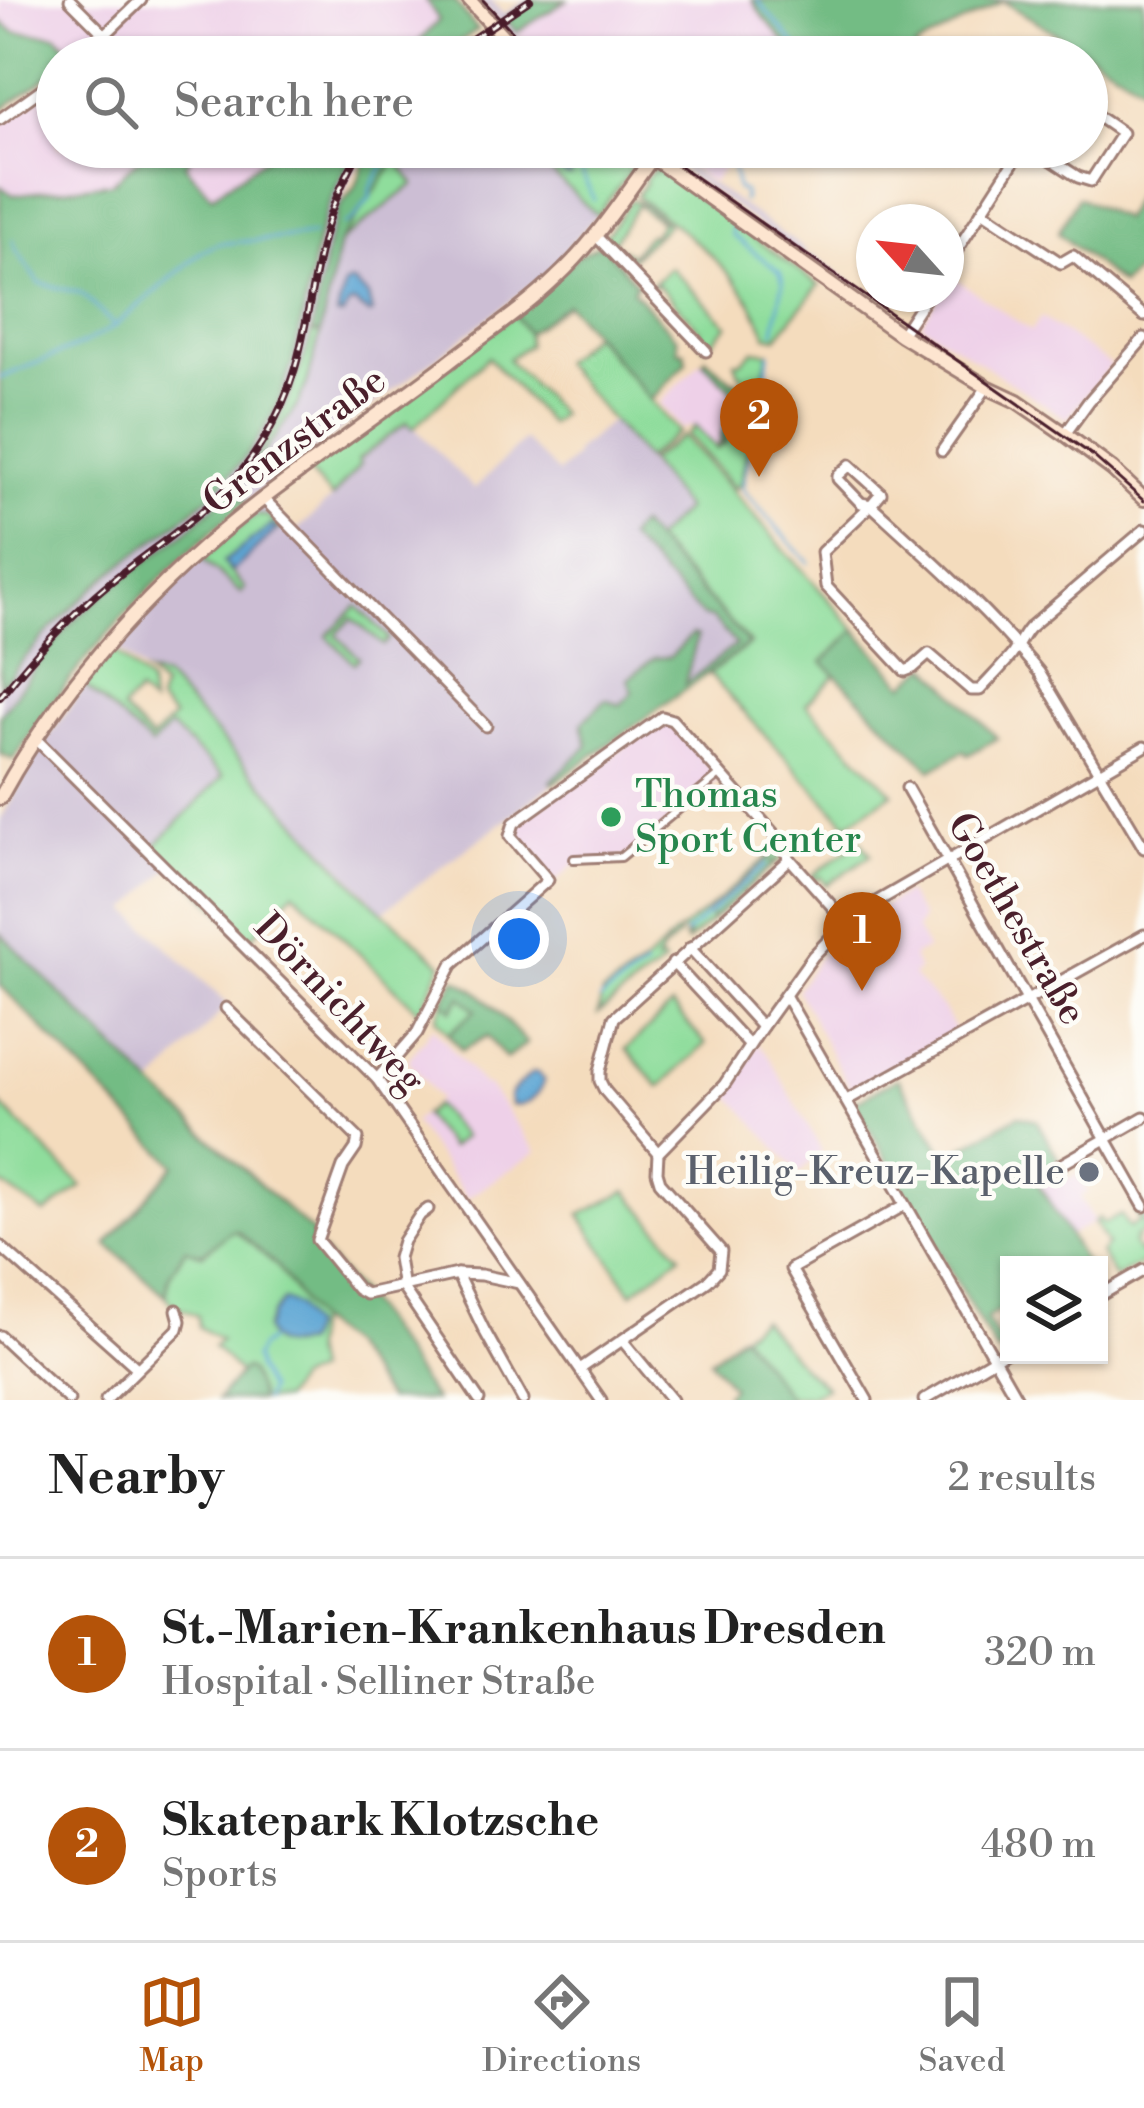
<!DOCTYPE html>
<meta charset="utf-8">
<style>
:root{--surface:#fff;--page:#f2f2f2;--text:#222;--muted:#767676;--line:#e0e0e0;--accent:#b45309}
body{margin:0;font-family:"Libre Bodoni",serif;background:var(--page);color:var(--text)}
.controls{position:absolute;right:36px;bottom:36px;display:grid;overflow:hidden;border-radius:0px;box-shadow:0 3px 9px #0004}
.controls button{width:108px;height:108px;display:grid;place-items:center;padding:0;border:0;border-bottom:3px solid var(--line);background:var(--surface);color:var(--text);font:60px sans-serif}
.compass{position:absolute;left:856px;top:204px;width:108px;height:108px;border-radius:50%;background:var(--surface);box-shadow:0 3px 9px #0004;rotate:297deg}
.you{position:absolute;left:519px;top:939px;width:42px;height:42px;margin:-30px;border:9px solid #fff;border-radius:50%;background:#1a73e8;box-shadow:0 0 0 18px #1a73e833}
.badge{display:grid;place-items:center;width:78px;height:78px;border-radius:50%;background:var(--accent);color:#fff;font-size:39px;font-weight:700}
.pin{position:absolute;translate:-50% -99px;filter:drop-shadow(0 3px 6px #0008)}
.pin::after{content:'';position:absolute;top:63px;width:42px;height:36px;background:inherit;clip-path:polygon(0 0,100% 0,50% 100%)}
.list{margin:0;padding:0;list-style:none}
h2{display:flex;justify-content:space-between;align-items:center;height:156px;margin:0;padding:0 48px;font-size:51px}
h2 small{font-size:39px;font-weight:400;color:var(--muted)}
.list li{display:grid;grid-template-columns:78px 1fr auto;gap:36px;align-items:center;box-sizing:border-box;height:192px;padding:0 48px;border-top:3px solid var(--line)}
.list b{display:block;font-size:45px;white-space:nowrap}
.list p{margin:0;font-size:39px;white-space:nowrap;color:var(--muted)}
.list em{font-size:39px;font-style:normal;color:var(--muted)}
.icon{flex:none;width:66px;height:66px;fill:none;stroke:currentColor;stroke-width:2;stroke-linecap:round;stroke-linejoin:round}
.map{position:relative;flex:none;width:1144px;height:1400px;overflow:hidden}
.search{position:absolute;background:var(--surface);box-shadow:0 3px 9px #0004;left:36px;right:36px;top:36px;height:132px;display:flex;align-items:center;gap:30px;box-sizing:border-box;padding:0 42px;border-radius:66px;color:var(--muted);font-size:45px}
.sheet{height:540px;background:var(--surface)}
nav{display:flex;justify-content:space-around;align-items:center;box-sizing:border-box;height:168px;border-top:3px solid var(--line);background:var(--surface);font-size:33px;color:var(--muted)}
nav a{display:grid;justify-items:center;gap:6px}
nav .on{color:var(--accent)}
.map>svg:first-child{display:block}
.built{fill:#eed0e8}
.industrial{fill:#ccbed4}
.green{fill:#8fdd9c;stroke:#6c7e64;stroke-width:3}
.forest{fill:#73bc84;stroke:#5e6e58;stroke-width:3}
.water{fill:#5da6d4;stroke:#546280;stroke-width:3}
.lines{fill:none;stroke-linecap:round;stroke-linejoin:round}
.stream{stroke:#5da6d4;stroke-width:3}
.pedestrian-casing{stroke:#9f7e74;stroke-width:12}
.minor-casing{stroke:#9f7e74;stroke-width:15}
.secondary-casing{stroke:#9f7e74;stroke-width:18}
.pedestrian{stroke:#fff;stroke-width:6}
.minor{stroke:#fff;stroke-width:9}
.secondary{stroke:#fde5d0;stroke-width:12}
.tram{stroke:#4a1f2b;stroke-width:3}
.rail-casing{stroke:#4a1f2b;stroke-width:8}
.rail{stroke:#fdfcf7;stroke-width:3;stroke-dasharray:9;stroke-linecap:butt}
.leisure-dot{fill:#2e9e5b;stroke:#fdfcf7;stroke-width:4.5}
.worship-dot{fill:#6b7280;stroke:#fdfcf7;stroke-width:4.5}
.labels{text-anchor:middle;dominant-baseline:central;stroke-width:9;stroke-linejoin:round;paint-order:stroke}
.street-label{font-size:39px;fill:#4a1f2b;stroke:#fdfcf7}
.leisure-label{font-size:39px;fill:#27864d;stroke:#fdfcf7;text-anchor:start}
.worship-label{font-size:39px;fill:#5b616d;stroke:#fdfcf7;text-anchor:end}
</style>
<div class="map">
<svg width="1144" height="1400" viewBox="0 0 1144 1400">
<rect width="100%" height="100%" fill="#fdfcf7"/>
<filter id="ink" filterUnits="userSpaceOnUse"><feTurbulence type="fractalNoise" baseFrequency=".00833" numOctaves="2"/><feDisplacementMap in="SourceGraphic" scale="24" xChannelSelector="R" yChannelSelector="G"/><feConvolveMatrix kernelMatrix="1 2 1 2 8 2 1 2 1" color-interpolation-filters="sRGB"/></filter>
<filter id="wash" filterUnits="userSpaceOnUse"><feTurbulence type="fractalNoise" baseFrequency=".004" numOctaves="4" result="noise"/><feDisplacementMap in="SourceGraphic" scale="48" xChannelSelector="R" yChannelSelector="G"/><feGaussianBlur stdDeviation="2.7" result="paint"/><feColorMatrix in="noise" values="0 0 0 0 0 0 0 0 0 0 0 0 0 0 0 0 0 1.4 0 .05"/><feComposite in="paint" operator="in"/></filter>
<g filter="url(#wash)">
<rect width="100%" height="100%" fill="#f4dcbd"/>
<g class="built">
<path d="M 0,0 L 426,0 L 440,20 L 405,57 L 111,57 L 103,48 L 91,57 L 76,57 L 57,36 L 15,32 L 0,21 Z"/>
<path d="M 567,0 L 752,0 L 763,17 L 798,57 L 545,57 L 517,32 Z"/>
<path d="M 42,96 L 57,108 L 57,147 L 152,147 L 113,183 L 12,195 L 0,186 L 0,125 Z"/>
<path d="M 179,147 L 280,147 L 212,196 L 184,164 Z"/>
<path d="M 663,147 L 739,147 L 712,183 Z"/>
<path d="M 952,276 L 1031,331 L 1041,317 L 1111,365 L 1067,419 L 921,324 L 941,294 L 946,294 L 946,286 Z"/>
<path d="M 706,357 L 740,390 L 726,443 L 718,449 L 695,426 L 688,426 L 683,430 L 660,403 Z"/>
<path d="M 662,721 L 670,723 L 720,778 L 629,856 L 615,861 L 580,860 L 555,882 L 516,836 L 515,825 Z"/>
<path d="M 906,893 L 922,918 L 916,930 L 927,949 L 912,957 L 919,970 L 912,975 L 942,1007 L 957,1034 L 851,1090 L 797,990 L 821,954 L 851,926 Z"/>
<path d="M 433,1027 L 482,1084 L 489,1087 L 537,1152 L 467,1198 L 413,1122 L 439,1099 L 408,1060 Z"/>
<path d="M 757,1043 L 769,1057 L 822,1151 L 799,1173 L 728,1093 Z"/>
<path d="M 1063,1171 L 1068,1179 L 1077,1174 L 1088,1192 L 1080,1197 L 1094,1222 L 1069,1236 L 1039,1184 Z"/>
</g>
<g class="industrial">
<path d="M 478,0 L 491,0 L 503,14 L 525,0 L 535,0 L 505,20 L 540,57 L 533,57 Z"/>
<path d="M 357,147 L 368,147 L 345,191 L 332,226 L 303,365 L 294,391 L 261,453 L 234,488 L 212,510 L 106,592 L 76,618 L 35,665 L 0,715 L 0,687 L 55,624 L 130,558 L 198,509 L 232,475 L 256,443 L 288,381 L 301,330 L 326,212 Z"/>
<path d="M 405,147 L 524,147 L 597,215 L 564,252 L 567,256 L 558,265 L 247,501 L 237,491 L 288,421 L 307,383 L 339,243 L 414,184 L 396,159 Z"/>
<path d="M 683,165 L 807,251 L 803,256 L 683,171 Z"/>
<path d="M 811,254 L 894,312 L 890,318 L 807,259 Z"/>
<path d="M 612,420 L 685,509 L 655,540 L 750,644 L 548,788 L 383,911 L 165,678 L 146,674 L 110,642 L 264,499 L 296,531 L 332,498 L 360,466 L 358,461 L 408,421 L 474,489 L 524,440 L 558,473 L 576,456 L 574,453 Z"/>
<path d="M 85,686 L 151,746 L 170,726 L 223,776 L 155,847 L 172,865 L 128,910 L 228,1004 L 153,1086 L 0,933 L 0,821 L 37,753 Z"/>
</g>
<g class="green">
<path d="M 524,147 L 531,147 L 565,175 L 570,176 L 572,170 L 569,147 L 612,147 L 629,159 L 630,172 L 597,215 Z"/>
<path d="M 396,159 L 414,184 L 339,243 Z"/>
<path d="M 654,170 L 660,170 L 819,285 L 777,337 L 767,335 C 761,324 757,311 750,301 C 726,263 675,223 638,198 L 637,195 L 646,182 L 645,179 Z"/>
<path d="M 631,200 L 645,206 L 668,224 L 628,261 L 615,247 L 617,246 L 631,255 L 649,234 L 652,235 L 661,222 L 637,205 L 610,246 L 603,239 Z"/>
<path d="M 670,267 L 728,325 L 706,348 L 696,337 L 701,331 L 657,284 L 649,287 Z"/>
<path d="M 514,314 L 527,333 L 528,345 L 508,359 L 560,414 L 549,424 L 488,357 L 413,428 L 407,422 L 358,460 L 360,465 L 332,498 L 306,469 Z"/>
<path d="M 312,332 L 320,334 L 307,383 L 296,407 L 237,491 L 234,488 C 273,437 295,394 312,332 Z"/>
<path d="M 592,334 L 679,432 L 645,459 L 561,362 Z"/>
<path d="M 754,350 L 769,352 L 740,484 L 735,489 L 688,435 L 695,426 L 717,449 L 726,443 L 744,376 L 739,373 L 735,362 L 742,361 Z"/>
<path d="M 683,436 L 856,630 L 823,661 L 836,675 L 806,704 L 893,793 L 847,824 L 709,674 L 750,644 L 654,540 L 685,509 L 648,461 Z"/>
<path d="M 258,515 L 268,516 L 281,528 L 278,530 L 271,525 L 227,568 L 245,588 L 241,593 L 202,559 L 248,520 Z"/>
<path d="M 357,606 L 389,638 L 383,645 L 352,618 L 336,635 L 359,658 L 354,663 L 327,636 Z"/>
<path d="M 113,650 L 149,684 L 151,705 L 138,693 L 122,710 L 151,740 L 173,718 L 158,702 L 162,688 L 147,674 L 165,678 L 367,897 L 442,964 L 420,1012 L 294,891 L 250,939 L 154,847 L 223,776 L 170,727 L 151,746 L 85,686 Z"/>
<path d="M 860,840 L 871,855 L 827,885 L 821,877 L 816,880 L 812,876 Z"/>
<path d="M 775,850 L 781,859 L 775,864 L 770,858 L 708,914 L 712,920 L 687,942 L 684,938 L 688,935 L 679,931 L 705,912 Z"/>
<path d="M 676,933 L 679,936 L 663,950 L 655,963 L 660,959 L 664,963 L 598,1014 L 602,994 L 643,965 Z"/>
<path d="M 456,978 L 479,993 L 508,1023 L 462,1050 L 436,1018 Z"/>
<path d="M 672,1006 L 706,1044 L 660,1087 L 626,1049 Z"/>
<path d="M 0,1104 L 82,1186 L 45,1214 L 0,1183 Z"/>
<path d="M 435,1105 L 463,1137 L 450,1148 L 423,1115 Z"/>
<path d="M 627,1191 L 681,1255 L 632,1293 L 580,1215 Z"/>
<path d="M 1135,1204 L 1144,1219 L 1144,1232 L 1135,1237 L 1137,1240 L 1133,1243 L 1138,1252 L 1144,1249 L 1144,1262 L 1115,1278 L 1100,1253 L 1107,1245 L 1094,1222 L 1099,1218 L 1103,1224 L 1121,1215 L 1129,1228 L 1140,1221 L 1132,1206 Z"/>
<path d="M 233,1229 L 278,1266 L 315,1321 L 311,1350 L 315,1372 L 297,1380 L 282,1400 L 257,1400 L 260,1397 L 244,1369 L 241,1374 L 213,1347 L 220,1340 L 199,1327 L 198,1316 L 182,1309 L 178,1312 L 166,1296 L 169,1276 L 186,1248 L 203,1254 Z"/>
<path d="M 761,1319 L 804,1369 L 826,1387 L 811,1395 L 788,1396 L 741,1334 Z"/>
</g>
<g class="forest">
<path d="M 426,0 L 454,0 L 477,30 L 436,57 L 405,57 L 439,20 Z"/>
<path d="M 535,0 L 567,0 L 517,32 L 505,19 Z"/>
<path d="M 752,0 L 1144,0 L 1144,87 L 1003,1 L 915,48 L 920,57 L 798,57 L 763,17 Z"/>
<path d="M 0,21 L 15,32 L 57,35 L 76,56 L 57,57 L 57,70 L 0,111 Z"/>
<path d="M 152,147 L 179,147 L 190,159 L 185,165 L 212,196 L 280,147 L 357,147 C 342,174 328,201 320,231 C 303,296 302,364 267,425 C 222,502 167,526 102,581 C 64,613 32,649 0,687 L 0,186 L 13,195 L 112,183 Z"/>
<path d="M 378,147 L 405,147 L 339,243 L 320,334 L 312,332 L 328,242 L 338,209 L 356,186 L 364,164 Z"/>
<path d="M 1144,180 L 1144,265 L 1121,285 L 1058,233 L 1078,197 L 1123,219 Z"/>
<path d="M 601,244 L 637,284 L 632,290 L 677,338 L 678,351 L 685,352 L 687,362 L 651,400 L 567,304 L 527,333 L 514,314 L 579,255 Z"/>
<path d="M 706,358 L 731,380 L 741,384 L 725,442 L 718,448 L 733,391 L 703,362 Z"/>
<path d="M 234,488 L 247,501 C 153,580 79,655 14,760 L 0,754 L 0,715 L 46,653 L 76,618 L 106,592 L 184,533 Z"/>
<path d="M 639,525 L 749,644 L 553,784 L 551,781 L 588,746 L 582,723 L 606,699 L 620,705 L 633,692 L 628,679 L 654,658 L 670,657 L 692,635 L 697,637 L 685,684 L 736,645 L 713,619 L 702,616 L 627,538 Z"/>
<path d="M 856,630 L 905,685 L 928,665 L 997,738 L 968,755 L 964,751 L 931,770 L 823,662 Z"/>
<path d="M 770,857 L 775,864 L 712,920 L 707,913 Z"/>
<path d="M 0,933 L 153,1086 L 314,1234 L 313,1242 L 363,1297 L 434,1400 L 387,1400 L 348,1346 L 315,1321 L 277,1266 L 236,1230 L 230,1232 L 202,1254 L 185,1249 L 169,1276 L 166,1296 L 107,1244 L 175,1165 L 0,985 Z"/>
<path d="M 456,978 L 479,993 L 527,1043 L 506,1059 L 487,1036 L 462,1050 L 448,1034 L 476,1010 L 461,997 L 452,1010 L 443,1001 Z"/>
<path d="M 898,1078 L 946,1157 L 1019,1115 L 1036,1120 L 1060,1161 L 1034,1176 L 1086,1265 L 1009,1265 L 1009,1324 L 1000,1310 L 986,1319 L 1000,1342 L 1009,1337 L 1009,1346 L 997,1353 L 854,1102 Z"/>
<path d="M 741,1334 L 788,1396 L 789,1400 L 729,1400 L 725,1394 L 732,1387 L 710,1360 Z"/>
<path d="M 244,1368 L 250,1372 L 260,1397 L 257,1400 L 217,1400 Z"/>
</g>
<g class="water">
<path d="M 531,147 L 569,147 L 572,171 L 570,176 L 565,175 Z"/>
<path d="M 348,283 L 354,283 L 368,296 L 372,312 L 369,314 L 354,303 L 349,305 L 343,315 L 337,315 L 344,286 Z"/>
<path d="M 272,525 L 276,530 L 232,572 L 223,562 Z"/>
<path d="M 532,1073 L 538,1073 L 544,1080 C 541,1093 526,1109 511,1105 L 509,1097 L 512,1091 Z"/>
<path d="M 284,1300 L 297,1306 L 310,1328 L 304,1343 C 287,1348 271,1349 265,1329 L 272,1314 Z"/>
</g>
<g class="lines">
<g class="stream">
<path d="M 757,0 L 802,53 L 802,57"/>
<path d="M 576,147 L 578,165 L 594,200"/>
<path d="M 730,155 L 737,189 L 744,192 L 743,201"/>
<path d="M 343,225 L 353,220 L 370,198 L 370,189 L 394,147"/>
<path d="M 732,227 L 732,235 L 780,272 L 783,282 L 774,331"/>
<path d="M 13,240 L 15,248 L 39,283 L 81,293 L 115,326"/>
<path d="M 770,353 L 742,489 L 809,563"/>
<path d="M 0,378 L 85,343 L 115,326 L 201,252 L 217,244 L 313,235"/>
<path d="M 685,934 L 766,865"/>
<path d="M 600,1000 L 645,967"/>
<path d="M 264,1400 L 268,1390 L 257,1370 L 254,1358 L 259,1348 L 269,1340"/>
</g>
</g>
</g>
<g filter="url(#ink)">
<g class="lines">
<defs>
<path id="pedestrian" d="M 574,859 L 621,857 L 721,774"/>
<g id="minor">
<path d="M 70,0 L 127,57"/>
<path d="M 82,57 L 141,0"/>
<path d="M 980,57 L 986,50 L 993,46 L 1009,57"/>
<path d="M 0,119 L 57,78"/>
<path d="M 1035,149 L 1078,177 L 1091,181 L 1122,133 L 1087,109"/>
<path d="M 982,211 L 1061,263 L 1073,256 L 1144,316"/>
<path d="M 596,236 L 706,351"/>
<path d="M 946,267 L 1023,147"/>
<path d="M 901,335 L 928,294"/>
<path d="M 1065,434 L 1089,401 L 1144,338"/>
<path d="M 942,451 L 987,387"/>
<path d="M 264,499 L 486,726"/>
<path d="M 1144,530 L 1029,628 C 1021,637 1018,647 1011,656 C 1001,668 990,679 980,690 L 971,690 L 929,654 L 913,668 L 905,671 L 826,586 L 822,552 L 871,505 L 861,503 L 838,479 L 838,476 L 850,465 L 881,493 L 871,505 C 929,558 989,611 1039,672 L 1144,848"/>
<path d="M 36,739 L 377,1079 L 601,1400"/>
<path d="M 907,788 L 1144,1206"/>
<path d="M 690,948 L 762,1027"/>
<path d="M 673,963 L 749,1045"/>
<path d="M 785,995 L 1018,1400"/>
<path d="M 226,1008 L 358,1138 L 356,1148 L 343,1167 L 317,1240 L 357,1289 L 366,1294 L 457,1274 L 481,1275 L 519,1283"/>
<path d="M 377,1079 L 417,1033 L 452,965 L 548,880 L 510,836 L 514,823 L 662,717 L 672,720 L 774,834 L 790,859 L 846,922"/>
<path d="M 847,1100 L 1144,935"/>
<path d="M 658,1153 L 605,1091 L 600,1081 L 600,1071 L 614,1018 L 790,859"/>
<path d="M 1055,1168 L 1144,1117"/>
<path d="M 428,1209 L 420,1215 L 403,1241 L 398,1258 L 403,1288 L 479,1400"/>
<path d="M 0,1246 L 137,1368"/>
<path d="M 457,1274 L 484,1330 L 523,1400"/>
<path d="M 1099,1296 L 1144,1270"/>
<path d="M 0,1336 L 69,1400"/>
<path d="M 623,1341 L 672,1400"/>
<path d="M 580,1369 L 708,1281 L 719,1269 L 721,1251 L 660,1182 L 657,1172 L 658,1153 L 724,1085 L 762,1027 L 813,956 L 846,922 L 878,901 L 1144,747"/>
<path d="M 106,1400 L 178,1329 L 180,1321 L 177,1310"/>
<path d="M 867,1400 L 791,1269 L 905,1205"/>
<path d="M 924,1400 L 1009,1350"/>
</g>
<g id="secondary">
<path d="M 469,0 L 522,57"/>
<path d="M 638,147 L 901,335 L 987,387 L 1017,401 L 1065,434 L 1112,469 L 1144,499"/>
<path d="M 0,798 C 63,682 158,578 264,498 C 325,452 387,409 448,363 C 484,335 523,310 556,278 C 594,243 622,199 653,157"/>
</g>
</defs>
<use href="#pedestrian" class="pedestrian-casing"/>
<use href="#minor" class="minor-casing"/>
<use href="#secondary" class="secondary-casing"/>
<use href="#pedestrian" class="pedestrian"/>
<use href="#minor" class="minor"/>
<use href="#secondary" class="secondary"/>
<g class="tram">
<path d="M 483,0 L 536,57"/>
<path d="M 653,147 L 1092,455 L 1144,501"/>
</g>
<defs>
<g id="rail">
<path d="M 445,57 L 530,0"/>
<path d="M 0,697 C 33,656 68,617 108,584 C 165,537 223,507 263,441 C 307,369 304,308 325,231 C 333,201 347,173 362,147"/>
</g>
</defs>
<use href="#rail" class="rail-casing"/>
<use href="#rail" class="rail"/>
</g>
</g>
<circle class="leisure-dot" cx="611" cy="817" r="12"/>
<circle class="worship-dot" cx="1089" cy="1172" r="12"/>
<g class="labels">
<g class="street-label">
<text transform="translate(295 441) rotate(-37)">Grenzstraße</text>
<text transform="translate(1016 919) rotate(60)">Goethestraße</text>
<text transform="translate(339 1004) rotate(47)">Dörnichtweg</text>
</g>
<g class="leisure-label">
<text x="635" y="795">Thomas<tspan x="635" dy="45">Sport Center</tspan></text>
</g>
<g class="worship-label">
<text x="1065" y="1172">Heilig-Kreuz-Kapelle</text>
</g>
</g>
</svg>
<div class="controls">
<button><svg class="icon" aria-label="layers" viewBox="0 0 24 24"><path d="M12 4l9 5-9 5-9-5zM3 14l9 5 9-5"/></svg></button>
</div>
<svg class="compass" viewBox="-18 -18 36 36"><path d="M0-13l5 13h-10z" fill="#e53935"/><path d="M0 13l5-13h-10z" fill="#767676"/></svg>
<div class="you"></div>
<div class="pin badge" style="left:862px;top:991px">1</div>
<div class="pin badge" style="left:759px;top:477px">2</div>
<div class="search"><svg class="icon" aria-label="search" viewBox="0 0 24 24"><circle cx="10" cy="10" r="6"/><path d="M15 15l6 6"/></svg>Search here</div>
</div>
<section class="sheet">
<h2>Nearby<small>2 results</small></h2>
<ul class="list">
<li><span class="badge">1</span><div><b>St.-Marien-Krankenhaus Dresden</b><p>Hospital · Selliner Straße</p></div><em>320 m</em></li>
<li><span class="badge">2</span><div><b>Skatepark Klotzsche</b><p>Sports</p></div><em>480 m</em></li>
</ul>
</section>
<nav>
<a class="on"><svg class="icon" aria-label="map" viewBox="0 0 24 24"><path d="M3 6l6-2 6 2 6-2v14l-6 2-6-2-6 2zM9 4v14M15 6v14"/></svg>Map</a>
<a><svg class="icon" aria-label="directions" viewBox="0 0 24 24"><path d="M12 3l9 9-9 9-9-9zM9 14v-3h6M13 9l2 2-2 2"/></svg>Directions</a>
<a><svg class="icon" aria-label="saved" viewBox="0 0 24 24"><path d="M7 4h10v16l-5-4-5 4z"/></svg>Saved</a>
</nav>
